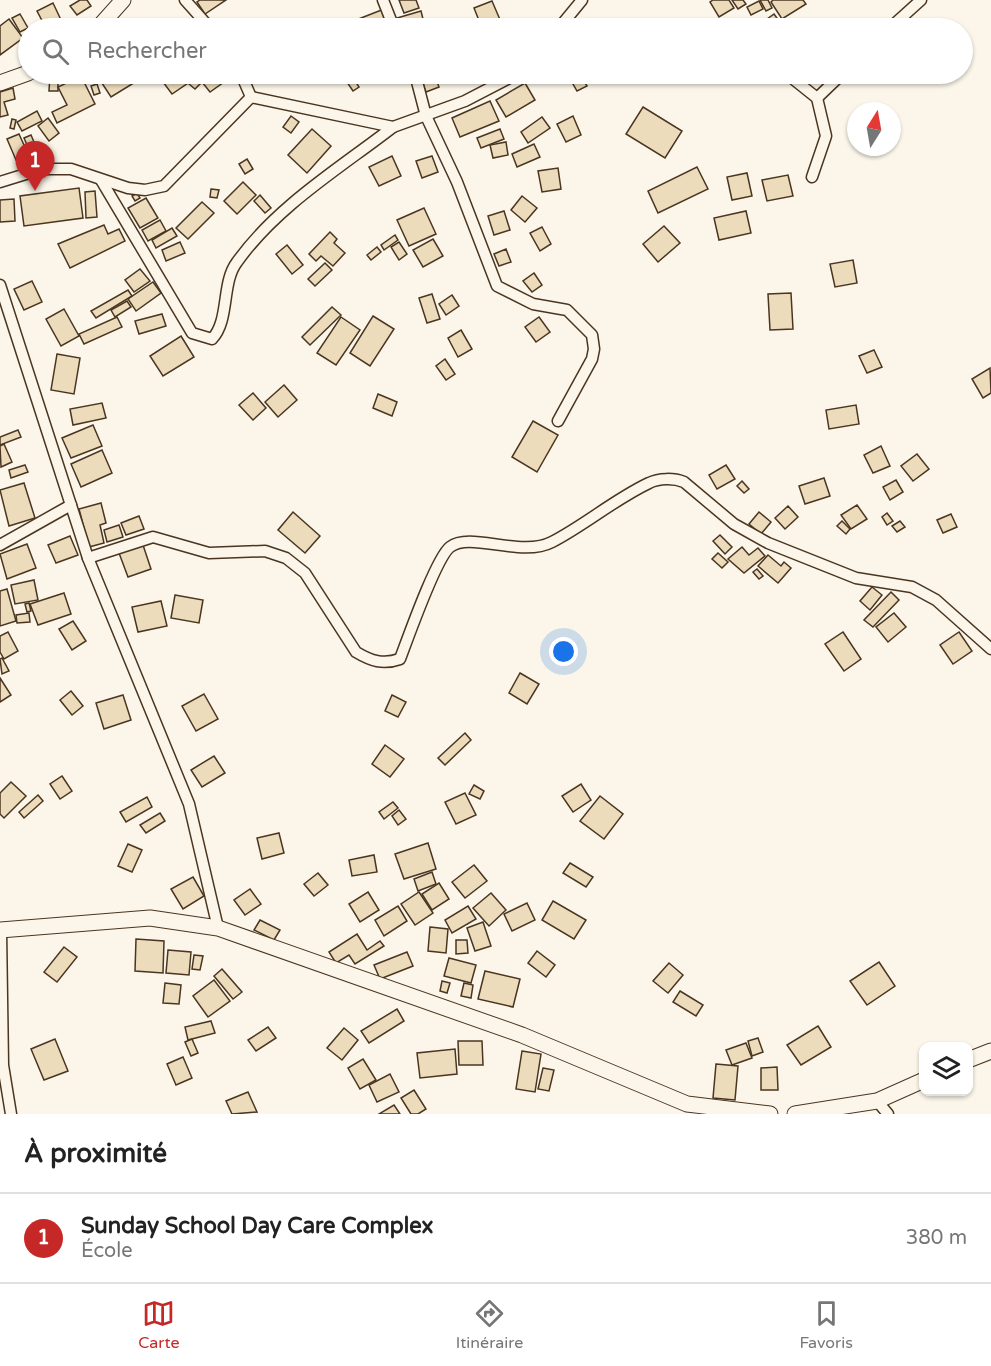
<!DOCTYPE html>
<html lang="fr">
<meta charset="utf-8">
<style>
:root{--surface:#fff;--page:#f2f2f2;--text:#222;--muted:#767676;--line:#e0e0e0;--accent:#c62828}
body{margin:0;font-family:"Varela Round",sans-serif;background:var(--page);color:var(--text)}
.controls{position:absolute;right:18px;bottom:18px;display:grid;overflow:hidden;border-radius:12px;box-shadow:0 2px 4px #0004}
.controls button{width:54px;height:54px;display:grid;place-items:center;padding:0;border:0;border-bottom:2px solid var(--line);background:var(--surface);color:var(--text);font:30px sans-serif}
.compass{position:absolute;left:847px;top:102px;width:54px;height:54px;border-radius:50%;background:var(--surface);box-shadow:0 2px 4px #0004;rotate:11deg}
.you{position:absolute;left:564px;top:652px;width:21px;height:21px;margin:-15px;border:4px solid #fff;border-radius:50%;background:#1a73e8;box-shadow:0 0 0 9px #1a73e833}
.badge{display:grid;place-items:center;width:39px;height:39px;border-radius:50%;background:var(--accent);color:#fff;font-size:20px;font-weight:700}
.pin{position:absolute;translate:-50% -50px;filter:drop-shadow(0 2px 3px #0008)}
.pin::after{content:'';position:absolute;top:32px;width:21px;height:18px;background:inherit;clip-path:polygon(0 0,100% 0,50% 100%)}
.list{margin:0;padding:0;list-style:none}
h2{display:flex;justify-content:space-between;align-items:center;height:78px;margin:0;padding:0 24px;font-size:26px}
h2 small{font-size:20px;font-weight:400;color:var(--muted)}
.list li{display:grid;grid-template-columns:39px 1fr auto;gap:18px;align-items:center;box-sizing:border-box;height:90px;padding:0 24px;border-top:2px solid var(--line)}
.list b{display:block;font-size:22px;white-space:nowrap}
.list p{margin:0;font-size:20px;white-space:nowrap;color:var(--muted)}
.list em{font-size:20px;font-style:normal;color:var(--muted)}
.icon{flex:none;width:33px;height:33px;fill:none;stroke:currentColor;stroke-width:2;stroke-linecap:round;stroke-linejoin:round}
.map{position:relative;flex:none;width:991px;height:1114px;overflow:hidden}
.search{position:absolute;background:var(--surface);box-shadow:0 2px 4px #0004;left:18px;right:18px;top:18px;height:66px;display:flex;align-items:center;gap:15px;box-sizing:border-box;padding:0 21px;border-radius:33px;color:var(--muted);font-size:22px}
.sheet{height:168px;background:var(--surface)}
nav{display:flex;justify-content:space-around;align-items:center;box-sizing:border-box;height:84px;border-top:2px solid var(--line);background:var(--surface);font-size:16px;color:var(--muted)}
nav a{display:grid;justify-items:center;gap:3px}
nav .on{color:var(--accent)}
.map>svg:first-child{display:block}
.building{fill:#ecdcbc;stroke:#4a3520;stroke-width:1.5}
.lines{fill:none;stroke-linecap:round;stroke-linejoin:round}
.street-casing{stroke:#4a3520;stroke-width:13}
.secondary-casing{stroke:#4a3520;stroke-width:17}
.street{stroke:#fbf6e9;stroke-width:10}
.secondary{stroke:#fbf6e9;stroke-width:15}
</style>
<div class="map">
<svg width="991" height="1114" viewBox="0 0 991 1114">
<rect width="100%" height="100%" fill="#fbf6e9"/>
<g class="building">
<path d="M 80,0 L 87,0 L 91,6 L 77,15 L 70,6 Z"/>
<path d="M 200,0 L 226,0 L 205,14 L 197,2 Z"/>
<path d="M 399,0 L 416,0 L 419,8 L 404,13 Z"/>
<path d="M 713,0 L 729,0 L 734,8 L 719,17 L 710,2 Z"/>
<path d="M 732,0 L 743,0 L 746,4 L 738,9 Z"/>
<path d="M 760,0 L 768,0 L 772,8 L 766,11 Z"/>
<path d="M 773,0 L 803,0 L 806,4 L 782,19 L 771,2 Z"/>
<path d="M 492,1 L 501,22 L 482,28 L 474,8 Z"/>
<path d="M 759,1 L 763,9 L 751,15 L 747,7 Z"/>
<path d="M 53,3 L 62,22 L 46,28 L 37,11 Z"/>
<path d="M 384,9 L 388,19 L 359,28 L 356,20 Z"/>
<path d="M 421,11 L 424,23 L 400,28 L 397,18 Z"/>
<path d="M 20,14 L 28,28 L 20,32 L 12,18 Z"/>
<path d="M 774,14 L 779,21 L 768,28 L 763,22 Z"/>
<path d="M 9,19 L 23,38 L 0,55 L 0,26 Z"/>
<path d="M 307,21 L 316,28 L 302,28 Z"/>
<path d="M 723,22 L 726,28 L 715,28 L 714,27 Z"/>
<path d="M 96,74 L 132,74 L 137,81 L 111,97 Z"/>
<path d="M 157,74 L 194,74 L 188,77 L 191,81 L 172,94 Z"/>
<path d="M 203,74 L 218,74 L 224,82 L 210,92 L 198,77 Z"/>
<path d="M 427,74 L 434,74 L 439,87 L 426,92 L 420,76 Z"/>
<path d="M 550,74 L 563,74 L 565,78 L 554,82 Z"/>
<path d="M 574,74 L 580,74 L 587,86 L 577,91 L 569,77 Z"/>
<path d="M 817,74 L 840,74 L 825,84 Z"/>
<path d="M 50,75 L 58,76 L 58,91 L 49,91 Z"/>
<path d="M 81,76 L 95,104 L 57,123 L 52,112 L 67,105 L 58,87 Z"/>
<path d="M 195,78 L 201,83 L 195,89 L 189,84 Z"/>
<path d="M 354,79 L 359,87 L 353,91 L 347,82 Z"/>
<path d="M 525,83 L 535,100 L 506,117 L 496,100 Z"/>
<path d="M 97,84 L 100,93 L 94,95 L 91,86 Z"/>
<path d="M 13,88 L 15,99 L 4,102 L 8,115 L 0,117 L 0,92 Z"/>
<path d="M 490,101 L 499,121 L 460,137 L 452,118 Z"/>
<path d="M 643,107 L 682,131 L 665,158 L 626,134 Z"/>
<path d="M 37,111 L 42,121 L 22,131 L 17,122 Z"/>
<path d="M 291,116 L 299,122 L 291,133 L 283,127 Z"/>
<path d="M 573,116 L 581,135 L 566,142 L 557,124 Z"/>
<path d="M 542,117 L 550,128 L 528,143 L 521,132 Z"/>
<path d="M 48,118 L 59,133 L 49,141 L 38,126 Z"/>
<path d="M 12,119 L 16,120 L 14,129 L 10,128 Z"/>
<path d="M 312,129 L 331,146 L 307,173 L 288,155 Z"/>
<path d="M 500,129 L 504,139 L 481,148 L 477,138 Z"/>
<path d="M 19,134 L 28,154 L 16,160 L 7,139 Z"/>
<path d="M 31,135 L 37,149 L 30,152 L 24,138 Z"/>
<path d="M 506,142 L 508,155 L 493,158 L 490,145 Z"/>
<path d="M 534,144 L 540,157 L 517,167 L 512,154 Z"/>
<path d="M 392,156 L 401,176 L 379,186 L 369,167 Z"/>
<path d="M 432,156 L 438,172 L 422,178 L 416,161 Z"/>
<path d="M 247,159 L 253,169 L 245,174 L 239,164 Z"/>
<path d="M 697,167 L 708,189 L 658,213 L 648,191 Z"/>
<path d="M 558,168 L 561,189 L 542,192 L 538,171 Z"/>
<path d="M 747,173 L 752,196 L 732,200 L 727,177 Z"/>
<path d="M 788,175 L 793,196 L 767,201 L 762,180 Z"/>
<path d="M 243,182 L 256,195 L 237,214 L 224,201 Z"/>
<path d="M 79,188 L 83,218 L 24,226 L 20,196 Z"/>
<path d="M 211,189 L 219,190 L 217,198 L 210,197 Z"/>
<path d="M 95,191 L 97,217 L 86,218 L 85,192 Z"/>
<path d="M 137,193 L 140,198 L 135,201 L 132,196 Z"/>
<path d="M 260,195 L 271,208 L 265,213 L 254,201 Z"/>
<path d="M 522,196 L 537,208 L 525,222 L 511,210 Z"/>
<path d="M 146,198 L 158,218 L 140,228 L 128,208 Z"/>
<path d="M 14,199 L 15,221 L 0,222 L 0,200 Z"/>
<path d="M 202,202 L 214,213 L 188,239 L 176,228 Z"/>
<path d="M 424,208 L 436,234 L 409,246 L 397,220 Z"/>
<path d="M 504,211 L 510,230 L 494,235 L 488,216 Z"/>
<path d="M 746,211 L 751,233 L 719,240 L 714,218 Z"/>
<path d="M 160,220 L 166,231 L 148,241 L 142,230 Z"/>
<path d="M 104,225 L 108,234 L 119,229 L 125,241 L 70,268 L 58,244 Z"/>
<path d="M 664,226 L 680,243 L 658,262 L 643,244 Z"/>
<path d="M 542,227 L 551,244 L 540,251 L 530,233 Z"/>
<path d="M 172,228 L 177,236 L 156,248 L 152,240 Z"/>
<path d="M 330,232 L 337,239 L 334,243 L 345,253 L 333,266 L 321,256 L 316,261 L 309,254 Z"/>
<path d="M 395,235 L 398,240 L 384,250 L 381,245 Z"/>
<path d="M 433,239 L 443,256 L 423,267 L 413,250 Z"/>
<path d="M 180,242 L 185,253 L 166,261 L 162,250 Z"/>
<path d="M 399,242 L 407,254 L 399,260 L 391,247 Z"/>
<path d="M 287,245 L 303,265 L 292,274 L 276,254 Z"/>
<path d="M 377,247 L 381,252 L 371,260 L 367,255 Z"/>
<path d="M 506,249 L 511,262 L 499,266 L 494,254 Z"/>
<path d="M 853,260 L 857,283 L 835,287 L 830,264 Z"/>
<path d="M 325,263 L 332,270 L 315,286 L 308,279 Z"/>
<path d="M 140,269 L 150,281 L 134,292 L 125,280 Z"/>
<path d="M 534,273 L 542,285 L 532,292 L 523,281 Z"/>
<path d="M 32,281 L 42,302 L 24,310 L 14,289 Z"/>
<path d="M 153,282 L 161,293 L 136,311 L 128,299 Z"/>
<path d="M 128,290 L 132,296 L 96,318 L 91,311 Z"/>
<path d="M 791,293 L 793,329 L 770,330 L 768,294 Z"/>
<path d="M 432,294 L 440,319 L 427,323 L 419,298 Z"/>
<path d="M 452,295 L 459,306 L 446,315 L 439,304 Z"/>
<path d="M 127,301 L 131,307 L 115,317 L 111,310 Z"/>
<path d="M 332,307 L 341,315 L 310,345 L 302,337 Z"/>
<path d="M 64,309 L 79,336 L 61,346 L 46,319 Z"/>
<path d="M 162,314 L 166,326 L 139,334 L 135,321 Z"/>
<path d="M 373,316 L 394,329 L 370,366 L 350,353 Z"/>
<path d="M 117,317 L 122,327 L 84,344 L 79,334 Z"/>
<path d="M 341,317 L 360,330 L 336,365 L 317,353 Z"/>
<path d="M 539,317 L 550,332 L 536,342 L 525,327 Z"/>
<path d="M 461,330 L 472,349 L 458,357 L 448,338 Z"/>
<path d="M 181,336 L 194,357 L 163,376 L 150,356 Z"/>
<path d="M 874,350 L 882,367 L 867,373 L 859,356 Z"/>
<path d="M 57,354 L 80,358 L 74,394 L 51,390 Z"/>
<path d="M 445,359 L 455,374 L 446,380 L 436,366 Z"/>
<path d="M 990,368 L 991,393 L 983,398 L 972,379 Z"/>
<path d="M 284,385 L 297,400 L 278,417 L 265,402 Z"/>
<path d="M 253,393 L 266,408 L 253,420 L 239,405 Z"/>
<path d="M 378,394 L 397,402 L 392,416 L 373,408 Z"/>
<path d="M 102,403 L 106,418 L 73,425 L 70,409 Z"/>
<path d="M 856,405 L 859,424 L 829,429 L 826,410 Z"/>
<path d="M 533,421 L 558,435 L 537,472 L 512,457 Z"/>
<path d="M 93,425 L 102,446 L 71,458 L 62,438 Z"/>
<path d="M 18,430 L 21,437 L 0,445 L 0,437 Z"/>
<path d="M 4,444 L 12,462 L 1,467 L 0,446 Z"/>
<path d="M 881,446 L 890,466 L 873,473 L 864,455 Z"/>
<path d="M 102,450 L 112,473 L 81,487 L 71,464 Z"/>
<path d="M 917,454 L 929,469 L 913,481 L 901,466 Z"/>
<path d="M 25,465 L 28,472 L 11,478 L 9,470 Z"/>
<path d="M 726,465 L 735,479 L 717,489 L 709,475 Z"/>
<path d="M 824,478 L 830,496 L 805,504 L 799,486 Z"/>
<path d="M 896,480 L 903,492 L 890,500 L 883,487 Z"/>
<path d="M 742,481 L 749,489 L 744,493 L 737,486 Z"/>
<path d="M 24,483 L 35,518 L 9,526 L 0,490 Z"/>
<path d="M 101,503 L 106,523 L 100,525 L 104,543 L 89,547 L 79,509 Z"/>
<path d="M 857,505 L 867,519 L 851,529 L 841,515 Z"/>
<path d="M 788,506 L 798,517 L 785,529 L 775,518 Z"/>
<path d="M 293,512 L 320,536 L 305,553 L 278,530 Z"/>
<path d="M 759,512 L 771,522 L 761,534 L 749,524 Z"/>
<path d="M 887,513 L 893,521 L 887,525 L 882,517 Z"/>
<path d="M 951,514 L 957,527 L 943,533 L 937,520 Z"/>
<path d="M 139,516 L 144,529 L 126,535 L 121,523 Z"/>
<path d="M 842,521 L 850,529 L 846,534 L 837,526 Z"/>
<path d="M 900,521 L 905,527 L 897,532 L 892,526 Z"/>
<path d="M 119,525 L 123,537 L 107,542 L 104,530 Z"/>
<path d="M 720,535 L 732,547 L 725,554 L 713,541 Z"/>
<path d="M 70,536 L 78,555 L 56,563 L 48,545 Z"/>
<path d="M 27,544 L 36,568 L 7,579 L 0,554 Z"/>
<path d="M 143,545 L 151,569 L 128,577 L 119,553 Z"/>
<path d="M 742,547 L 749,555 L 758,548 L 765,556 L 744,573 L 728,559 Z"/>
<path d="M 718,553 L 728,562 L 722,568 L 712,559 Z"/>
<path d="M 768,555 L 781,566 L 784,562 L 791,568 L 778,583 L 758,566 Z"/>
<path d="M 757,569 L 763,576 L 759,579 L 753,572 Z"/>
<path d="M 34,580 L 38,600 L 15,604 L 11,585 Z"/>
<path d="M 872,587 L 882,595 L 870,610 L 860,601 Z"/>
<path d="M 7,589 L 16,621 L 0,626 L 0,591 Z"/>
<path d="M 891,592 L 899,600 L 873,627 L 864,620 Z"/>
<path d="M 64,593 L 71,614 L 38,625 L 30,604 Z"/>
<path d="M 175,595 L 203,600 L 199,623 L 171,618 Z"/>
<path d="M 161,601 L 167,626 L 138,632 L 132,607 Z"/>
<path d="M 29,603 L 31,611 L 27,612 L 25,604 Z"/>
<path d="M 29,613 L 30,622 L 17,623 L 16,615 Z"/>
<path d="M 894,613 L 906,627 L 888,642 L 876,627 Z"/>
<path d="M 73,621 L 86,641 L 72,650 L 59,629 Z"/>
<path d="M 8,632 L 18,651 L 4,659 L 0,652 L 0,636 Z"/>
<path d="M 843,632 L 861,659 L 844,671 L 825,644 Z"/>
<path d="M 959,632 L 972,651 L 953,664 L 940,645 Z"/>
<path d="M 2,658 L 9,671 L 2,674 L 0,659 Z"/>
<path d="M 520,673 L 539,684 L 527,704 L 509,693 Z"/>
<path d="M 0,678 L 11,695 L 0,702 Z"/>
<path d="M 71,691 L 83,706 L 72,715 L 60,700 Z"/>
<path d="M 204,694 L 218,719 L 196,731 L 182,706 Z"/>
<path d="M 123,695 L 131,720 L 104,729 L 96,703 Z"/>
<path d="M 392,695 L 406,702 L 398,717 L 385,711 Z"/>
<path d="M 465,733 L 471,740 L 445,765 L 438,758 Z"/>
<path d="M 385,745 L 404,759 L 390,777 L 372,764 Z"/>
<path d="M 214,756 L 225,773 L 202,787 L 191,770 Z"/>
<path d="M 62,776 L 72,791 L 60,799 L 50,784 Z"/>
<path d="M 11,782 L 26,796 L 4,818 L 0,814 L 0,793 Z"/>
<path d="M 581,784 L 591,800 L 573,812 L 562,796 Z"/>
<path d="M 474,785 L 484,791 L 480,799 L 469,794 Z"/>
<path d="M 465,793 L 476,815 L 456,824 L 445,802 Z"/>
<path d="M 38,795 L 43,801 L 24,818 L 19,812 Z"/>
<path d="M 600,796 L 623,814 L 604,839 L 580,821 Z"/>
<path d="M 147,797 L 152,807 L 126,822 L 120,812 Z"/>
<path d="M 393,802 L 398,808 L 384,819 L 379,812 Z"/>
<path d="M 399,810 L 406,819 L 398,825 L 392,816 Z"/>
<path d="M 160,813 L 165,821 L 146,833 L 140,825 Z"/>
<path d="M 279,833 L 284,853 L 262,859 L 257,838 Z"/>
<path d="M 428,843 L 436,869 L 404,879 L 395,854 Z"/>
<path d="M 128,844 L 142,850 L 132,872 L 118,866 Z"/>
<path d="M 374,855 L 377,872 L 352,876 L 349,860 Z"/>
<path d="M 570,863 L 593,877 L 586,887 L 563,873 Z"/>
<path d="M 474,865 L 487,881 L 465,898 L 452,882 Z"/>
<path d="M 432,872 L 436,884 L 418,891 L 414,879 Z"/>
<path d="M 318,873 L 328,885 L 314,896 L 304,884 Z"/>
<path d="M 193,877 L 204,896 L 183,909 L 171,889 Z"/>
<path d="M 439,883 L 449,899 L 432,910 L 422,894 Z"/>
<path d="M 250,889 L 261,904 L 245,915 L 234,900 Z"/>
<path d="M 368,892 L 379,910 L 360,922 L 349,904 Z"/>
<path d="M 419,892 L 433,913 L 415,925 L 401,904 Z"/>
<path d="M 491,893 L 506,910 L 489,926 L 473,908 Z"/>
<path d="M 553,901 L 586,920 L 574,939 L 542,920 Z"/>
<path d="M 527,903 L 535,920 L 512,931 L 504,914 Z"/>
<path d="M 398,906 L 407,921 L 384,936 L 375,920 Z"/>
<path d="M 468,906 L 476,919 L 452,933 L 445,920 Z"/>
<path d="M 260,920 L 280,930 L 274,940 L 254,930 Z"/>
<path d="M 483,922 L 491,946 L 475,951 L 467,928 Z"/>
<path d="M 430,927 L 448,929 L 446,953 L 428,951 Z"/>
<path d="M 357,934 L 367,950 L 380,941 L 384,946 L 355,964 L 349,955 L 336,963 L 329,952 Z"/>
<path d="M 136,939 L 164,941 L 163,973 L 135,971 Z"/>
<path d="M 456,940 L 467,940 L 468,953 L 456,954 Z"/>
<path d="M 64,947 L 77,957 L 57,982 L 44,972 Z"/>
<path d="M 168,950 L 191,952 L 189,975 L 166,973 Z"/>
<path d="M 537,951 L 555,965 L 546,977 L 528,963 Z"/>
<path d="M 407,952 L 413,966 L 380,979 L 374,965 Z"/>
<path d="M 194,955 L 203,956 L 200,970 L 192,969 Z"/>
<path d="M 449,958 L 476,965 L 471,983 L 444,976 Z"/>
<path d="M 879,962 L 895,986 L 867,1005 L 850,981 Z"/>
<path d="M 669,963 L 683,975 L 668,993 L 653,981 Z"/>
<path d="M 222,969 L 242,992 L 233,999 L 214,976 Z"/>
<path d="M 485,971 L 520,979 L 513,1007 L 478,999 Z"/>
<path d="M 214,980 L 230,1001 L 208,1017 L 193,996 Z"/>
<path d="M 442,981 L 450,983 L 447,993 L 440,991 Z"/>
<path d="M 165,983 L 181,985 L 179,1004 L 163,1003 Z"/>
<path d="M 464,983 L 473,985 L 471,998 L 461,996 Z"/>
<path d="M 680,991 L 703,1005 L 696,1016 L 673,1002 Z"/>
<path d="M 397,1009 L 404,1021 L 369,1043 L 361,1031 Z"/>
<path d="M 211,1021 L 215,1033 L 188,1040 L 185,1027 Z"/>
<path d="M 818,1026 L 831,1047 L 801,1065 L 787,1045 Z"/>
<path d="M 268,1027 L 276,1038 L 256,1051 L 248,1040 Z"/>
<path d="M 344,1028 L 358,1040 L 342,1060 L 327,1048 Z"/>
<path d="M 758,1038 L 763,1052 L 752,1056 L 748,1041 Z"/>
<path d="M 55,1039 L 68,1071 L 44,1080 L 31,1049 Z"/>
<path d="M 192,1039 L 198,1053 L 191,1056 L 185,1042 Z"/>
<path d="M 458,1041 L 482,1041 L 483,1065 L 459,1065 Z"/>
<path d="M 746,1043 L 752,1058 L 732,1065 L 726,1050 Z"/>
<path d="M 455,1049 L 457,1074 L 420,1078 L 417,1053 Z"/>
<path d="M 522,1051 L 541,1054 L 535,1092 L 516,1089 Z"/>
<path d="M 183,1057 L 192,1078 L 176,1085 L 167,1064 Z"/>
<path d="M 363,1059 L 376,1080 L 360,1089 L 348,1068 Z"/>
<path d="M 716,1064 L 738,1066 L 735,1100 L 713,1098 Z"/>
<path d="M 777,1067 L 778,1090 L 761,1090 L 761,1068 Z"/>
<path d="M 543,1068 L 554,1070 L 549,1091 L 538,1089 Z"/>
<path d="M 390,1074 L 399,1092 L 377,1102 L 369,1085 Z"/>
<path d="M 414,1090 L 426,1109 L 418,1114 L 411,1114 L 401,1098 Z"/>
<path d="M 248,1092 L 257,1112 L 232,1114 L 226,1101 Z"/>
<path d="M 394,1105 L 400,1114 L 379,1114 Z"/>
</g>
<g class="lines">
<defs>
<g id="street">
<path d="M 185,0 L 210,28"/>
<path d="M 383,0 L 394,28"/>
<path d="M 559,28 L 582,0"/>
<path d="M 890,28 L 921,0"/>
<path d="M 415,74 L 426,116 L 457,182 L 497,286 L 533,304 L 567,310 L 592,335 L 594,349 L 592,359 L 558,421"/>
<path d="M 787,74 L 817,98 L 826,136 L 812,177"/>
<path d="M 251,97 L 393,127 L 465,101 L 517,74"/>
<path d="M 817,98 L 842,74"/>
<path d="M 101,180 L 192,333 L 212,339 C 230,320 221,283 237,262 C 277,206 340,168 393,127"/>
<path d="M 0,182 L 42,169 L 71,169 L 128,188 L 145,190 L 164,186 L 251,97 L 241,74"/>
<path d="M 0,285 L 88,558 L 189,804 L 218,928"/>
<path d="M 0,545 L 71,505"/>
<path d="M 88,558 L 153,537 L 209,553 L 265,551 L 286,558 L 305,573 L 356,652 C 371,661 383,665 400,659 C 408,638 436,558 450,547 C 470,531 521,558 552,542 C 585,525 615,499 649,483 C 659,478 674,478 684,482 L 734,524 L 768,543 L 856,578 L 912,587 L 936,600 L 991,649"/>
<path d="M 1,930 L 3,1065 L 11,1114"/>
<path d="M 877,1101 L 888,1114"/>
</g>
<g id="secondary">
<path d="M 98,28 L 123,0"/>
<path d="M 0,83 L 28,73"/>
<path d="M 0,930 L 150,918 L 218,928 L 522,1035 L 687,1104 L 770,1114"/>
<path d="M 968,1060 L 991,1051"/>
<path d="M 795,1114 L 877,1101 L 924,1080"/>
</g>
</defs>
<use href="#street" class="street-casing"/>
<use href="#secondary" class="secondary-casing"/>
<use href="#street" class="street"/>
<use href="#secondary" class="secondary"/>
</g>
</svg>
<div class="controls">
<button><svg class="icon" aria-label="layers" viewBox="0 0 24 24"><path d="M12 4l9 5-9 5-9-5zM3 14l9 5 9-5"/></svg></button>
</div>
<svg class="compass" viewBox="-18 -18 36 36"><path d="M0-13l5 13h-10z" fill="#e53935"/><path d="M0 13l5-13h-10z" fill="#767676"/></svg>
<div class="you"></div>
<div class="pin badge" style="left:35px;top:191px">1</div>
<div class="search"><svg class="icon" aria-label="search" viewBox="0 0 24 24"><circle cx="10" cy="10" r="6"/><path d="M15 15l6 6"/></svg>Rechercher</div>
</div>
<section class="sheet">
<h2>À proximité<small></small></h2>
<ul class="list">
<li><span class="badge">1</span><div><b>Sunday School Day Care Complex</b><p>École</p></div><em>380 m</em></li>
</ul>
</section>
<nav>
<a class="on"><svg class="icon" aria-label="map" viewBox="0 0 24 24"><path d="M3 6l6-2 6 2 6-2v14l-6 2-6-2-6 2zM9 4v14M15 6v14"/></svg>Carte</a>
<a><svg class="icon" aria-label="directions" viewBox="0 0 24 24"><path d="M12 3l9 9-9 9-9-9zM9 14v-3h6M13 9l2 2-2 2"/></svg>Itinéraire</a>
<a><svg class="icon" aria-label="saved" viewBox="0 0 24 24"><path d="M7 4h10v16l-5-4-5 4z"/></svg>Favoris</a>
</nav>
